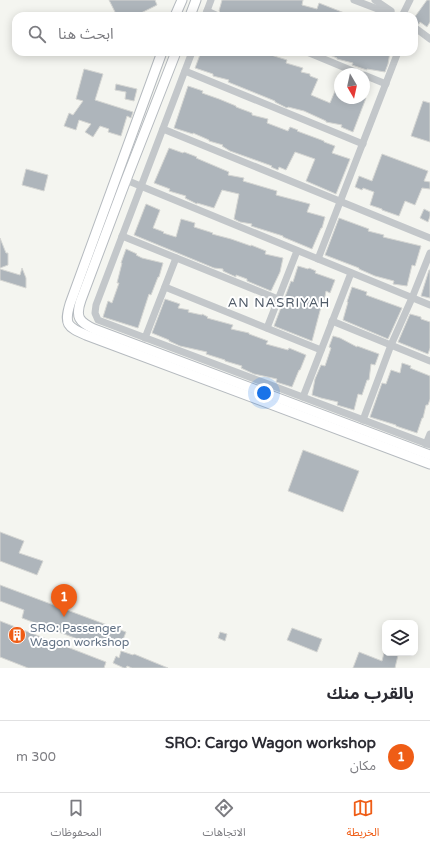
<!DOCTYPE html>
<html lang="ar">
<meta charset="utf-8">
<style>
:root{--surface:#fff;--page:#f7f7f7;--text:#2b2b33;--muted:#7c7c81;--line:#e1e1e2;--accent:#ef5d16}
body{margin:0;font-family:"Varela Round","Noto Sans Arabic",sans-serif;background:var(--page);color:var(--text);direction:rtl}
.controls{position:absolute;right:12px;bottom:12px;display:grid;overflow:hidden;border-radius:8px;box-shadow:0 2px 10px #0003}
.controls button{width:36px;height:36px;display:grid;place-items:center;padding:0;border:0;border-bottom:1px solid var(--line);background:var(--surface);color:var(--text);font:20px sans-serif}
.compass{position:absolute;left:334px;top:68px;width:36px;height:36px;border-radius:50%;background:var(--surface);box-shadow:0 2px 10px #0003;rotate:171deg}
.you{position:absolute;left:264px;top:393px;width:14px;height:14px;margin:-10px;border:3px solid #fff;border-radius:50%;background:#1a73e8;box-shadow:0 0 0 6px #1a73e833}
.badge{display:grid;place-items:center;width:26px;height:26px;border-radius:50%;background:var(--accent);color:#fff;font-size:13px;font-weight:700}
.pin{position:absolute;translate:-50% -33px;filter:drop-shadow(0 1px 2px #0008)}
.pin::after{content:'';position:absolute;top:21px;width:14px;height:12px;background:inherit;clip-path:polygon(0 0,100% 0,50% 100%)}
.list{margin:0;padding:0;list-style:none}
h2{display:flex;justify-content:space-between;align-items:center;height:52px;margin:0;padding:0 16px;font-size:17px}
h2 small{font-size:13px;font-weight:400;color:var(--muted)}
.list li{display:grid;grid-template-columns:26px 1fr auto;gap:12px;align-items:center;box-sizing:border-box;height:72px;padding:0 16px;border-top:1px solid var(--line)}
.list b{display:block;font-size:15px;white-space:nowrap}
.list p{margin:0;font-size:13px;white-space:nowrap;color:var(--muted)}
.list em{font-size:13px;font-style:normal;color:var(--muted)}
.icon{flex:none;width:22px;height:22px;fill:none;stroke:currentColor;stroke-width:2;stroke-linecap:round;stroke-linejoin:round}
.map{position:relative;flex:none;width:430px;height:668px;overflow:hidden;direction:ltr}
.search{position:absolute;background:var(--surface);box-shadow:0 2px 10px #0003;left:12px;right:12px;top:12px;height:44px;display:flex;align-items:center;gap:10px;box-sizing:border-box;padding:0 14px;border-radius:12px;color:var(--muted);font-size:15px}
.sheet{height:124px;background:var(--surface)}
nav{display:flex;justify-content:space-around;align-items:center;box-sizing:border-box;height:56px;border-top:1px solid var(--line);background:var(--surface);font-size:11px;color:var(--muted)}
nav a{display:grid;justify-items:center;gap:2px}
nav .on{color:var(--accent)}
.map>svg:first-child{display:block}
.building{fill:#aeb5bb;stroke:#d5d6d3}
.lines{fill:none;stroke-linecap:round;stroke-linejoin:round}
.secondary-casing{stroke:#b5babf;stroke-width:11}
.street{stroke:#c3c7ca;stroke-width:7}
.secondary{stroke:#fff;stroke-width:9}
.labels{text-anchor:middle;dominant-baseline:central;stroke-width:4;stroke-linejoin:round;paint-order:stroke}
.poi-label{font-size:12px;fill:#617184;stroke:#fff;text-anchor:start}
.neighbourhood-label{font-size:13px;letter-spacing:1px;fill:#505b68;stroke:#fff}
</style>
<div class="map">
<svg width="430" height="668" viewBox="0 0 430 668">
<rect width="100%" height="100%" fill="#f4f5f0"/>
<g class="building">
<path d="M 109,0 L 155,0 L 157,5 L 135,16 L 117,16 Z"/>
<path d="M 222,0 L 303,0 L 302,5 L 317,9 L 319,3 L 352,16 L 300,16 L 290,13 L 289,16 L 231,16 L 222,14 L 219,11 Z"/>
<path d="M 427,0 L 430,0 L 430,22 L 427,27 L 420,22 L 419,24 L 414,22 L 414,18 Z"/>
<path d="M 201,52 L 212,52 L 220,55 L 221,52 L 272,52 L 271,55 L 287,60 L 286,63 L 303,68 L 301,72 L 310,74 L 310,76 L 318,79 L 311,95 L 330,103 L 340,79 L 340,98 L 366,98 L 353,132 L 341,127 L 342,125 L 326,122 L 326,121 L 304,111 L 288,107 L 287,108 L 275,102 L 275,101 L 228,82 L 229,80 L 213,76 L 213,74 L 195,68 Z"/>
<path d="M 323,52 L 352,52 L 356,53 L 356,52 L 390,52 L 388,64 L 385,72 L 367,69 L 367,70 L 352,65 L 353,63 L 337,59 L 337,58 Z"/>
<path d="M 84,69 L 103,74 L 95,100 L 133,112 L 131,118 L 127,116 L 121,136 L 108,132 L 109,129 L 100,126 L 93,137 L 85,132 L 91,124 L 79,120 L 76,130 L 64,126 L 69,113 L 73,115 L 83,101 L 76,99 Z"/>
<path d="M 116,84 L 137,89 L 134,101 L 125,99 L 126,92 L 115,90 Z"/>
<path d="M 188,86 L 203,91 L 202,93 L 219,99 L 236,106 L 236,107 L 252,113 L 252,115 L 268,119 L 267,123 L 288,131 L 290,127 L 298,130 L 297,131 L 324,141 L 324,142 L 335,146 L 332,153 L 350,159 L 336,194 L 306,181 L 315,159 L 295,152 L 286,170 L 279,167 L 278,170 L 271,167 L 272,166 L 230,151 L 222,146 L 223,145 L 209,141 L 209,140 L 193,133 L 193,134 L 174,128 Z"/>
<path d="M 423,101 L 430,103 L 430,142 L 411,136 Z"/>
<path d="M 169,148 L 183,153 L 184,152 L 197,157 L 196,158 L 229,172 L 228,175 L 244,178 L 243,181 L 277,191 L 276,195 L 310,204 L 307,212 L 325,217 L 322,228 L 321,228 L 312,249 L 300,244 L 283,237 L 283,236 L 251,226 L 252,224 L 240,222 L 234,219 L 239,194 L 222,190 L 214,208 L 197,203 L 197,204 L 185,198 L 186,196 L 169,191 L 170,189 L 154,183 Z"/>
<path d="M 382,154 L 428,171 L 424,181 L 430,182 L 430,189 L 422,188 L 415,205 L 405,201 L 399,216 L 382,210 L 382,209 L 370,205 L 374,192 L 363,188 L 362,190 L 355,187 L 359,176 L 372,181 Z"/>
<path d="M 26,169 L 48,175 L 44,191 L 22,185 Z"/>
<path d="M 146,204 L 160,210 L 153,228 L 164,232 L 163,233 L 176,237 L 181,219 L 195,223 L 194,227 L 213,233 L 212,234 L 231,239 L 251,246 L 251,245 L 266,251 L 265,254 L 283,258 L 280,272 L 271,291 L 247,281 L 247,279 L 236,275 L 236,277 L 223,271 L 223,269 L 214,268 L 134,235 Z"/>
<path d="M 424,209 L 430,212 L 430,216 L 428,222 L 420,218 Z"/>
<path d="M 339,218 L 369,229 L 368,231 L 384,235 L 383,237 L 421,246 L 415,266 L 412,265 L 407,286 L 393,284 L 394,281 L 375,276 L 359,269 L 359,268 L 325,255 Z"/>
<path d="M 0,238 L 6,253 L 8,253 L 8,265 L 0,268 Z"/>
<path d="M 126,249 L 137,254 L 136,255 L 142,258 L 163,263 L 159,277 L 158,277 L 151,295 L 149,294 L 138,328 L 103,317 L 108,301 L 112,303 L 119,283 L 117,283 L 122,263 L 121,263 Z"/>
<path d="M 298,266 L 308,269 L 309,268 L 316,271 L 315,273 L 335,280 L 330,293 L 326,291 L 323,307 L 321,307 L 312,341 L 274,326 L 291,281 L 293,282 Z"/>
<path d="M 22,268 L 26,278 L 26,288 L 0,280 L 0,269 L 20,275 Z"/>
<path d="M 429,270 L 430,270 L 430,298 L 421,296 Z"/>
<path d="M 352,287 L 367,292 L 366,295 L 402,308 L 388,339 L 343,320 L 348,302 L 347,302 Z"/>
<path d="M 165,299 L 180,304 L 178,308 L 189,310 L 188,312 L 202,315 L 202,314 L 208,317 L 207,318 L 233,325 L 231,329 L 249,333 L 249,334 L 268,341 L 266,344 L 288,350 L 289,348 L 306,355 L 300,370 L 299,370 L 292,387 L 276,382 L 277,379 L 254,374 L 241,368 L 242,366 L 225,361 L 225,360 L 206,354 L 207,352 L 180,346 L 169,341 L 169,340 L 152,333 Z"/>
<path d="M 410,314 L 421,317 L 421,319 L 430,322 L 430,348 L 428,354 L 398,342 Z"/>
<path d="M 333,336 L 340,338 L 357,347 L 357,346 L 379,354 L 375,365 L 371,364 L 369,380 L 367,380 L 362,395 L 358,394 L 354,410 L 337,405 L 338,402 L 321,398 L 312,395 L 315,379 L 321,365 L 325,366 L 331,348 L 329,347 Z"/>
<path d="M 402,363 L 411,366 L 410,368 L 430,376 L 430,399 L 428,405 L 426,405 L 423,418 L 422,418 L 417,433 L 396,426 L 396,425 L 370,417 L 382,383 L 386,384 L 391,370 L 400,373 Z"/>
<path d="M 303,450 L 359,471 L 343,512 L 288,491 Z"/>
<path d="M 0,532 L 24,541 L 19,553 L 43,561 L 37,575 L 0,561 Z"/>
<path d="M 0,585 L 126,632 L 120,647 L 95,637 L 91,646 L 80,641 L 80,640 L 22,618 L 24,610 L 0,601 Z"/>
<path d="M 0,621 L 106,662 L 104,668 L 28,668 L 0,657 Z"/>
<path d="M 292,628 L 322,639 L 317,652 L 287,640 Z"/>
<path d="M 220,632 L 227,634 L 225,641 L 218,638 Z"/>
<path d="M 121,651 L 133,655 L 134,654 L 168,668 L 132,668 L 127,666 L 126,668 L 124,668 L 113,663 L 116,656 L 119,658 Z"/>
<path d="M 359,652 L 382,661 L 384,653 L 392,653 L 398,655 L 395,668 L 353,668 Z"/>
</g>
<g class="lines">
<defs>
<g id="secondary">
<path d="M 175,16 L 182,0"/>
<path d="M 190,16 L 196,0"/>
<path d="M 162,52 L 70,304 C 64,324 67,327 86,335 L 430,464"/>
<path d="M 176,52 L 126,180 L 81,300 C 75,317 79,322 94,329 L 430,455"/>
</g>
</defs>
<use href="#secondary" class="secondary-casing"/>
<g class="street">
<path d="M 354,0 L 396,16"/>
<path d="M 375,0 L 391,11"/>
<path d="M 207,11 L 218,16"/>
<path d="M 205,16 L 211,0"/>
<path d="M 402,16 L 410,0"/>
<path d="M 414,27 L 430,39"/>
<path d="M 192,52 L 96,305 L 95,313 L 98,320 L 430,445"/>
<path d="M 307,52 L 360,74"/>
<path d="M 185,71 L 363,144"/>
<path d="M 364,75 L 386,84"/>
<path d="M 163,129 L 430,238"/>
<path d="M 126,180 L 430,305"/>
<path d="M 122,236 L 278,299"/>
<path d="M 318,259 L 398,52"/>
<path d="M 165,287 L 321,350"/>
<path d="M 332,321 L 430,361"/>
<path d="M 267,328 L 297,251"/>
<path d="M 145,338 L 176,258"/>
<path d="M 303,397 L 351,273"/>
<path d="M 363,420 L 391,345 L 412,298 L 430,253"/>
<path d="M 426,444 L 430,434"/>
</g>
<use href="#secondary" class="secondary"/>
</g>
<defs>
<symbol id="building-disc" viewBox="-11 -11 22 22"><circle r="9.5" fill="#ef5d16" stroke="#fff"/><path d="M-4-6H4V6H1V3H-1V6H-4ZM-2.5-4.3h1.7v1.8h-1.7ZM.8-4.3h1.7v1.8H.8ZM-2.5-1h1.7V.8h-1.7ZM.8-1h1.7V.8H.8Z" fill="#fff"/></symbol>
</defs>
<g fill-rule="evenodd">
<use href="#building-disc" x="7" y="625" width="20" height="20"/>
</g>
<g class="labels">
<g class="poi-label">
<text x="30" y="628">SRO: Passenger<tspan x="30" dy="14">Wagon workshop</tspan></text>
</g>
<g class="neighbourhood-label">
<text x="279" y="303">AN NASRIYAH</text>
</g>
</g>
</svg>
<div class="controls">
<button><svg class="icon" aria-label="layers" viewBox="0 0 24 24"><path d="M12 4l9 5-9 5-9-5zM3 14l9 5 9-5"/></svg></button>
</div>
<svg class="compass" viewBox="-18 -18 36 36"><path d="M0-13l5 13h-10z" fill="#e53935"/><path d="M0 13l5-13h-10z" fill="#7c7c81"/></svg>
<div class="you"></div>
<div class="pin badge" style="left:64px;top:617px">1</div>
<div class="search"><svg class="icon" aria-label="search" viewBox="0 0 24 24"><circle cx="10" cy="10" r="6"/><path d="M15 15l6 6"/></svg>ابحث هنا</div>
</div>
<section class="sheet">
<h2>بالقرب منك<small></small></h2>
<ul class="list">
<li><span class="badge">1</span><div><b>SRO: Cargo Wagon workshop</b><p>مكان</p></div><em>300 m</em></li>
</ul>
</section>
<nav>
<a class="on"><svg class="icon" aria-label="map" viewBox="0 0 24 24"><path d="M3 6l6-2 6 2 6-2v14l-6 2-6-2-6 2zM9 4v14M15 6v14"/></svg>الخريطة</a>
<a><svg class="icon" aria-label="directions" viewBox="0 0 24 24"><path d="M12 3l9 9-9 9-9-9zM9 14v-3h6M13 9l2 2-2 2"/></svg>الاتجاهات</a>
<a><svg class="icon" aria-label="saved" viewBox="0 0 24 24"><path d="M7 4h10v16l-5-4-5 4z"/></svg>المحفوظات</a>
</nav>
